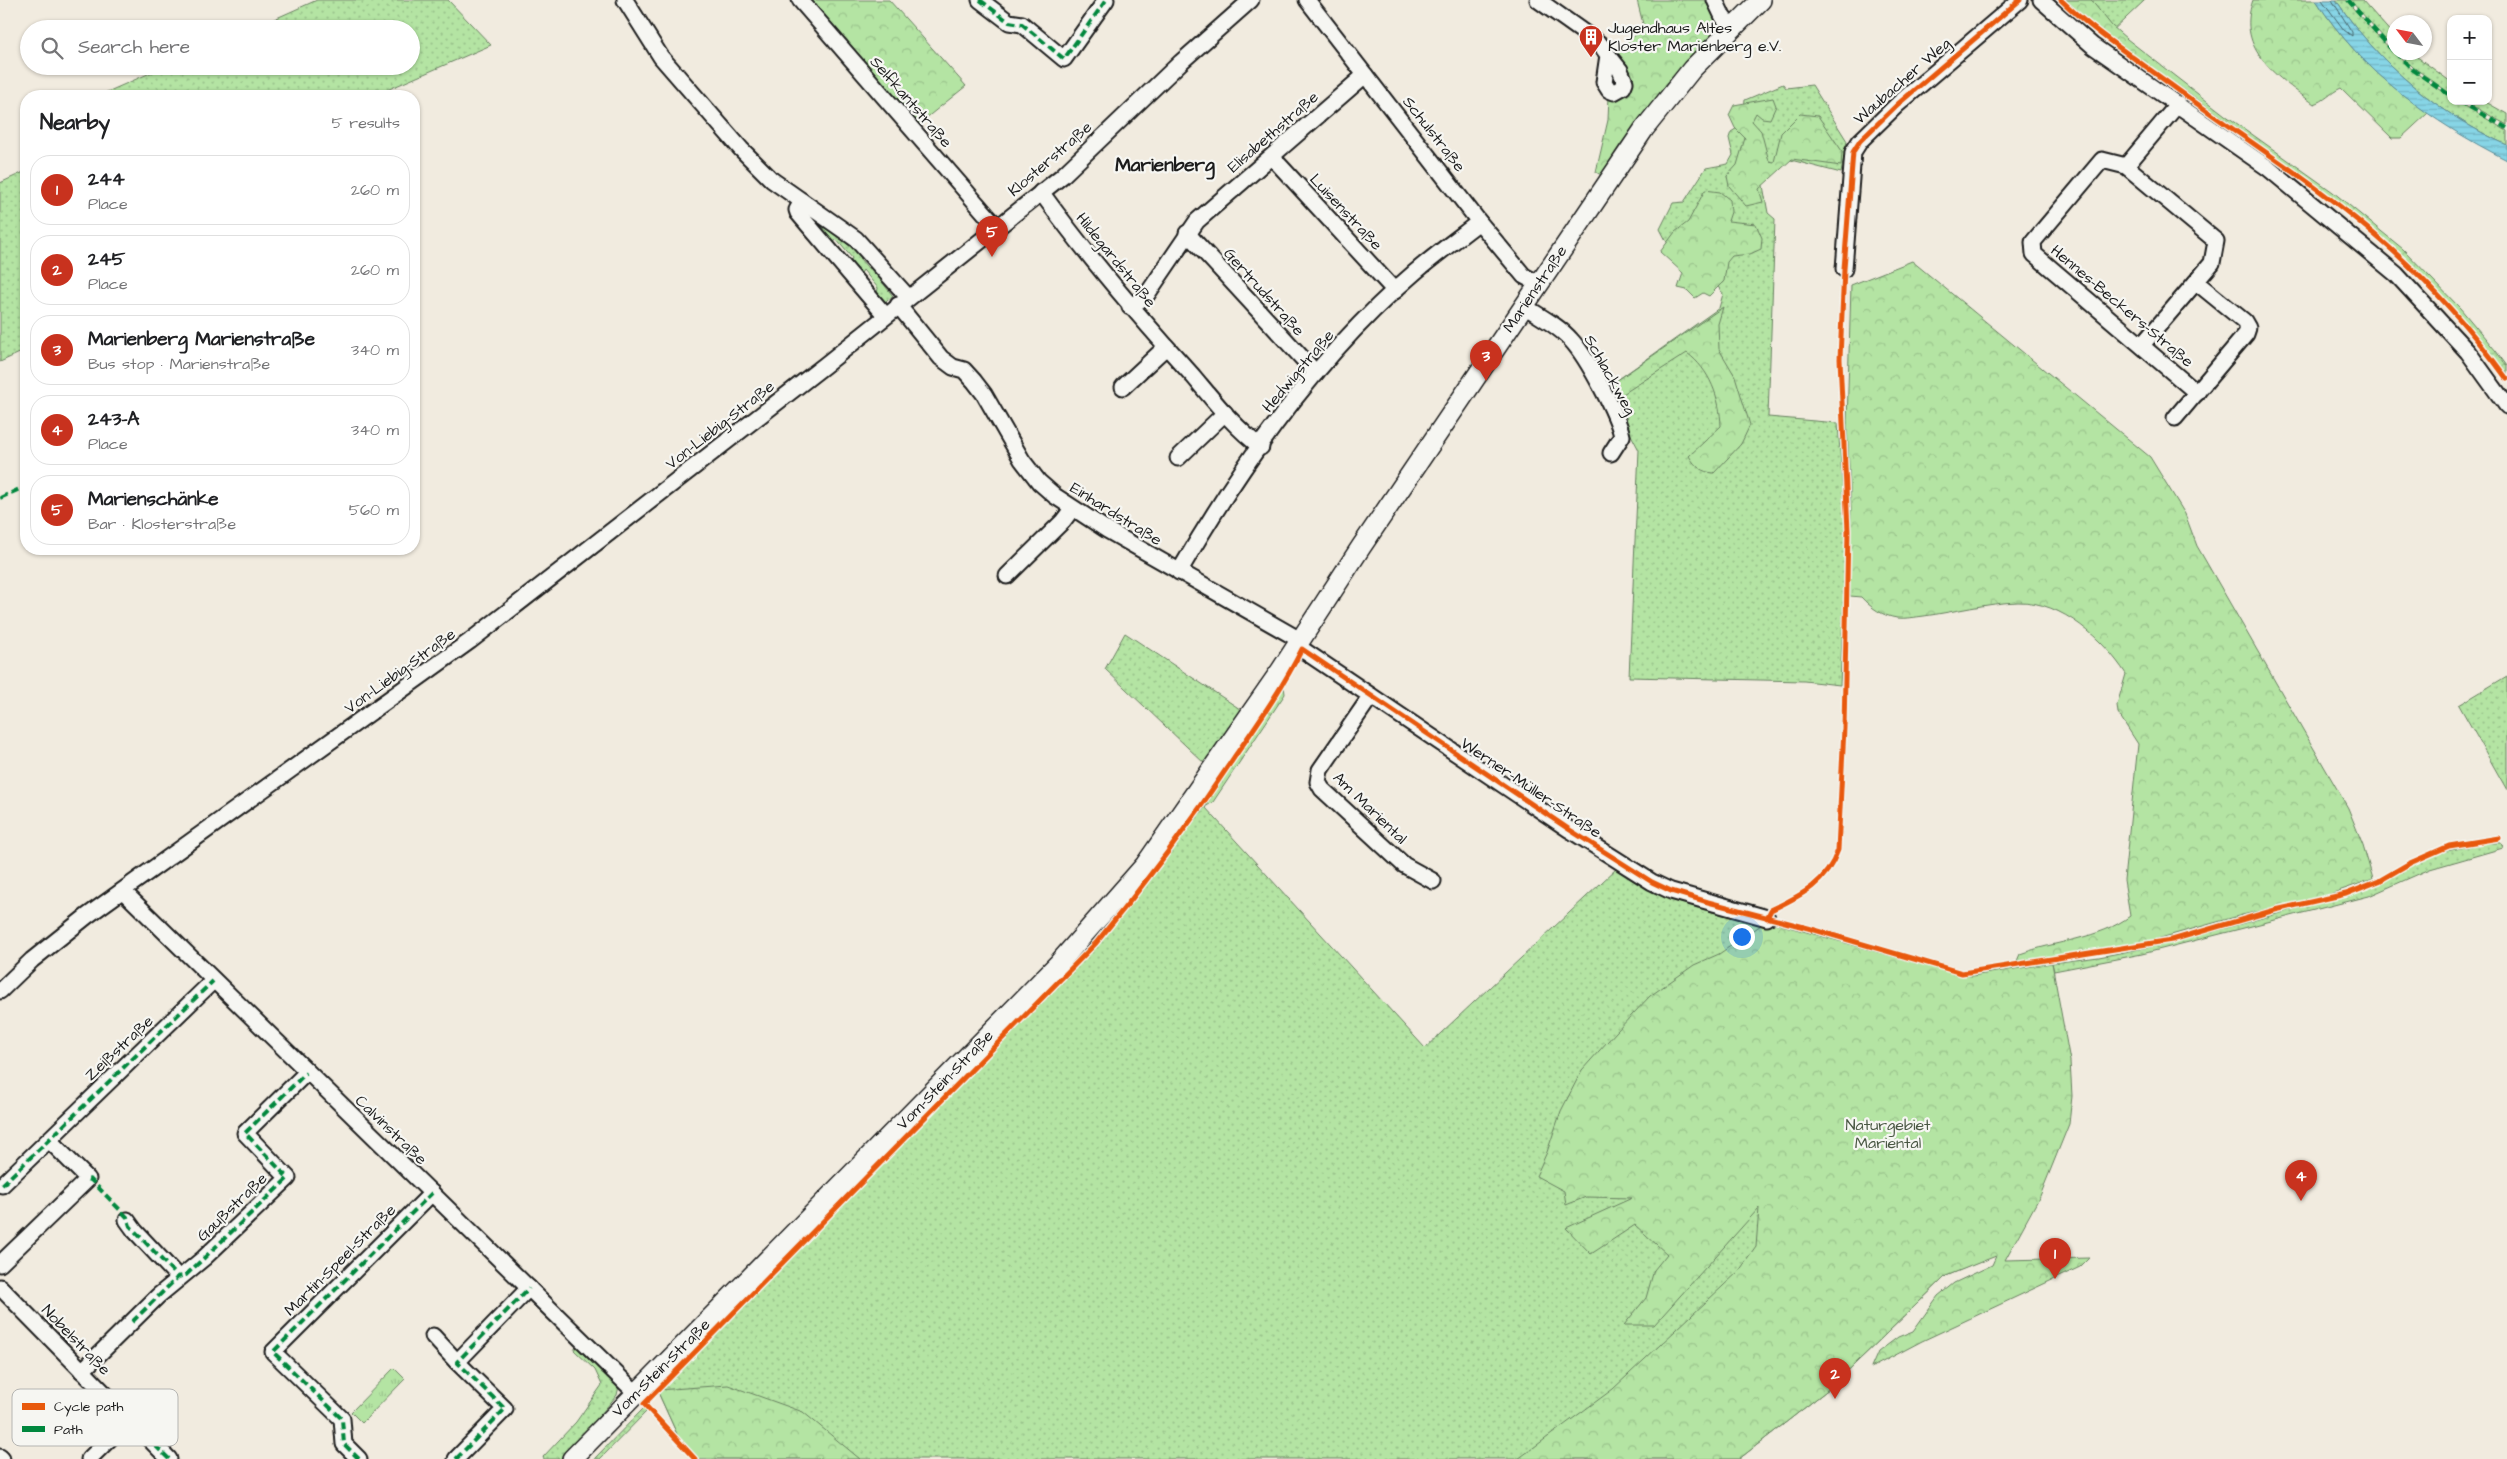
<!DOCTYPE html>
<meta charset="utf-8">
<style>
:root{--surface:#fff;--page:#f6f6f6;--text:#202124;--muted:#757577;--line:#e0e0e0;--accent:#c8321e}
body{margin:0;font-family:"Architects Daughter",sans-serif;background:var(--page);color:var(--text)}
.controls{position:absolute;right:15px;top:15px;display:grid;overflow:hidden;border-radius:10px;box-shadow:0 1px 4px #0004}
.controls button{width:45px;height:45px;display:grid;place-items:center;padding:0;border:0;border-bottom:1px solid var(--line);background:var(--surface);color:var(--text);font:25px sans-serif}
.compass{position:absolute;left:2387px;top:15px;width:45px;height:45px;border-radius:50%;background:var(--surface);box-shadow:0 1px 4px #0004;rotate:302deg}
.you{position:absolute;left:1741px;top:936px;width:18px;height:18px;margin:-12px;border:4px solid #fff;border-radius:50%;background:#1a73e8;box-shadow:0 0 0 8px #1a73e833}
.badge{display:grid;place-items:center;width:32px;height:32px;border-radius:50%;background:var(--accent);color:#fff;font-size:16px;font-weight:700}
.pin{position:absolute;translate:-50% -41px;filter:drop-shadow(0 1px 2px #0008)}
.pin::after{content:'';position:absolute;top:26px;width:18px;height:15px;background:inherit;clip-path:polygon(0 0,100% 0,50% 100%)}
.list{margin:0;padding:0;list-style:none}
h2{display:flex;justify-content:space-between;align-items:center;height:65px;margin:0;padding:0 20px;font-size:21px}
h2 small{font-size:16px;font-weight:400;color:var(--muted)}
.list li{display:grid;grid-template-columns:32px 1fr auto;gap:15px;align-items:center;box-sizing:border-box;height:70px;margin:0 10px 10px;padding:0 10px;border:1px solid var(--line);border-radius:20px}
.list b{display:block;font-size:19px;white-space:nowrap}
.list p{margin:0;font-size:16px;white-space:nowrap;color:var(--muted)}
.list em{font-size:16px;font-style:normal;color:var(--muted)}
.icon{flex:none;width:28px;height:28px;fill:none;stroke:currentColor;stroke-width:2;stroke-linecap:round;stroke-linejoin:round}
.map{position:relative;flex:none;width:2507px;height:1459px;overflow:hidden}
.search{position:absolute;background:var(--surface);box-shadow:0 1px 4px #0004;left:20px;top:20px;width:400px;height:55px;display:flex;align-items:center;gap:12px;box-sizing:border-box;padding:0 18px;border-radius:28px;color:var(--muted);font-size:19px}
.panel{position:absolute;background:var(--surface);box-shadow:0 1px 4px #0004;left:20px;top:90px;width:400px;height:465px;border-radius:20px}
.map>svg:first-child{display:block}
.grass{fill:url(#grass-dots);stroke:#688060}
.forest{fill:url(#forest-crowns);stroke:#688060}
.park{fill:url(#park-tufts);stroke:#688060}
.water{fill:url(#water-rules);stroke:#5c8b95}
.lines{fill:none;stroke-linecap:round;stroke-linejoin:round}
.shore{stroke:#47666d;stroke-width:1}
.minor-casing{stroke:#1c1c1c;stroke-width:19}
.major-casing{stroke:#1c1c1c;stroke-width:22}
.minor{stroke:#f6f6f2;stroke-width:15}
.major{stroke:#f6f6f2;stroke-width:19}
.quiet{stroke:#00873e;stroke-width:4;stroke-dasharray:8 4;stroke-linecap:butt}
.cycleway-casing{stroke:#f6f6f2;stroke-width:8}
.cycleway{stroke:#e8590c;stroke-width:5}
.labels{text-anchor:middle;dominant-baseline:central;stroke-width:4.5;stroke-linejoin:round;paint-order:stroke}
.poi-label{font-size:16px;fill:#1c1c1c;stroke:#f6f6f2;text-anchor:start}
.street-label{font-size:16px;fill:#1c1c1c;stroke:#f6f6f2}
.park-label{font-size:16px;fill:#4a5844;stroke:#f6f6f2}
.quarter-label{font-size:19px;font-weight:bold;fill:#1c1c1c;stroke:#f6f6f2}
.key{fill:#f6f6f2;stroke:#b5b5b2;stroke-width:1}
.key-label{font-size:14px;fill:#1c1c1c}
</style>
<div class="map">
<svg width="2507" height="1459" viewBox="0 0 2507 1459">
<defs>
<pattern id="grass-dots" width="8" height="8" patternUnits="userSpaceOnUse" patternTransform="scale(1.25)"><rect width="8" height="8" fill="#b4e4a3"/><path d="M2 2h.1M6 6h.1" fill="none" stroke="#9ac38c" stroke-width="1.8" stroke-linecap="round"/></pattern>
<pattern id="forest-crowns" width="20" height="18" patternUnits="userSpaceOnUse" patternTransform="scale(1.25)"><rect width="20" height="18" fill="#b4e4a3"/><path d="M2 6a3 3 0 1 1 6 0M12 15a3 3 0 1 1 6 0" fill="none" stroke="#9ac38c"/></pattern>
<pattern id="park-tufts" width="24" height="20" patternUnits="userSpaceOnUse" patternTransform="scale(1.25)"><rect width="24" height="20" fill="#b4e4a3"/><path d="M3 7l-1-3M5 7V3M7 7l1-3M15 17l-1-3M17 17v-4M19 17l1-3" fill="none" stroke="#9ac38c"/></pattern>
<pattern id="water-rules" width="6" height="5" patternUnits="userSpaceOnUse" patternTransform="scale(1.25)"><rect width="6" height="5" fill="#87d5e6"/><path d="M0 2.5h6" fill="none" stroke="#74b6c5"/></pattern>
</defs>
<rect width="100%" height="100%" fill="#f1ebdf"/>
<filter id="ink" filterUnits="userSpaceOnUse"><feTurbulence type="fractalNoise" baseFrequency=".02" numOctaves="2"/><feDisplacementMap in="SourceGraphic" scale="10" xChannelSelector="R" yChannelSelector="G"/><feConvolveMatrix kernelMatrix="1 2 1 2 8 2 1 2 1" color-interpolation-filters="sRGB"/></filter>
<g filter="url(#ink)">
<g class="grass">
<path d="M 317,0 L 448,0 L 491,45 L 373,96 L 98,96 L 166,66 L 411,66 L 411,29 L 252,29 Z"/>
<path d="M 2066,0 L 2145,0 L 2108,35 Z"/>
<path d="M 2336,0 L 2346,0 C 2378,37 2408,72 2451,97 L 2451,101 L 2457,101 L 2507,131 L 2507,145 C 2438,114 2378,63 2336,0 Z"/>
<path d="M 2350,0 L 2362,0 L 2394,36 L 2394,49 Z"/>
<path d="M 2398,53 L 2412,53 L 2451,82 L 2451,94 L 2413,67 Z"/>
<path d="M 1783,84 L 1786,88 L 1812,85 L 1847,141 L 1841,173 L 1783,158 L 1762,180 L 1768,213 L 1775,219 L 1768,417 L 1838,423 L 1846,538 L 1840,685 L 1804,681 L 1629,677 L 1639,450 L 1606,388 L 1719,308 L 1723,294 L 1707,270 L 1670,248 L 1660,229 L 1673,203 L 1684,202 L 1706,168 L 1728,164 L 1733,155 L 1729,138 L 1731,132 L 1742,125 L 1745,100 Z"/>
<path d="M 2464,101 L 2484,101 L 2507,114 L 2507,125 Z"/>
<path d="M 26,171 L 26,350 L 0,362 L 0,183 Z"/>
<path d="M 813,219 L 838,236 L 862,257 L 860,259 L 869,269 L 871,268 L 893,296 L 882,305 L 876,300 L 878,288 L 863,270 L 858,278 L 848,268 L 852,258 L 836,239 L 832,248 Z"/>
<path d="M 1125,633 L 1243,711 L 1206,765 L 1105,669 Z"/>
<path d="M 2507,676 L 2507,790 L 2459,705 Z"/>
<path d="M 1205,807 L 1425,1048 L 1617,868 L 1767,921 L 1996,1255 L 1946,1276 L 1830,1388 L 1739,1459 L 695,1459 L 682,1445 L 657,1390 L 1016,1024 L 1143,887 Z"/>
<path d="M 2485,843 L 2501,843 L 2503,848 L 2430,869 L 2369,896 L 2142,954 L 2054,971 L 2052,963 L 2099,957 L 2171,943 L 2361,891 L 2424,859 L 2442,852 Z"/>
<path d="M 579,1343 L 619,1386 L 617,1395 L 563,1459 L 544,1459 L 543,1457 L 576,1422 L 602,1385 L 595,1370 L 574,1350 Z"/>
<path d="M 644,1408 L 647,1411 L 600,1459 L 594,1459 Z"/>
</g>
<g class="forest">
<path d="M 806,0 L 889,0 L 966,86 L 915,127 Z"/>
<path d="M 1637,0 L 1707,0 L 1719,23 L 1719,28 L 1679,69 L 1620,145 L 1601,175 L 1596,172 L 1608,120 L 1609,95 L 1620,93 L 1616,51 L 1644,28 Z"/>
<path d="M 2066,0 L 2091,0 L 2112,26 L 2127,39 L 2225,115 L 2333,192 L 2403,249 L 2460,308 L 2496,351 L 2507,366 L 2507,376 C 2425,256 2306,177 2190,94 C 2148,64 2102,37 2066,0 Z"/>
<path d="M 2253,0 L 2316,0 C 2345,46 2384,83 2428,113 L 2401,138 L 2392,138 L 2341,88 C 2330,93 2325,101 2314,104 C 2279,78 2235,51 2253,0 Z"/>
<path d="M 1773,98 L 1776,106 L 1770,119 L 1762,118 L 1756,113 L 1752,121 L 1761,131 L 1769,161 L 1774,162 L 1781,133 L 1800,114 L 1818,116 L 1842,151 L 1841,166 L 1792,159 L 1759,189 L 1763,202 L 1746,206 L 1729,186 L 1727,176 L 1737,165 L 1745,138 L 1735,128 L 1729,115 L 1734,105 Z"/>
<path d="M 1705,190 L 1720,192 L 1730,200 L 1731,212 L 1728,221 L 1756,224 L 1762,238 L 1761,249 L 1750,254 L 1732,256 L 1727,262 L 1724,281 L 1709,296 L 1703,293 L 1695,298 L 1687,290 L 1678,288 L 1683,273 L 1660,252 L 1675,232 L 1688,222 Z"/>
<path d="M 1912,261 L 2150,457 L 2185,514 L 2197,546 L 2348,808 L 2363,845 L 2373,879 L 2327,895 L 2242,915 L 2139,944 L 2017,961 L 2020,954 C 2055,941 2100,939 2130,916 L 2124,880 L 2138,744 L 2118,713 L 2117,705 L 2126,674 C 2104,640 2062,601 2018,602 C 1986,603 1955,612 1924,616 C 1915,617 1906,619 1897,618 C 1883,616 1871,608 1861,597 L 1850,596 L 1851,507 L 1847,424 L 1851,285 Z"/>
<path d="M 1723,307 L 1718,324 L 1719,349 L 1735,376 L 1750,425 L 1741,444 L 1714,473 C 1701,472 1696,467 1689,456 L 1721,426 C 1720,398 1710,370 1687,353 L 1615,399 L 1606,388 Z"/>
<path d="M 1284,686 L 1285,694 L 1213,802 L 1205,807 Z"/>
<path d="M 1767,921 L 1960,975 L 1972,976 L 2052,963 L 2070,1061 L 2072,1096 L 2069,1124 L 2040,1196 L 2005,1260 L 2089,1258 L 2080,1267 L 1922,1341 L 1871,1368 L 1878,1352 L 1898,1337 L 1913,1331 L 1938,1296 L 1954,1283 L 1992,1265 L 1996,1256 L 1946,1276 L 1830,1388 L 1739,1459 L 1518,1459 L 1613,1389 L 1739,1271 L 1756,1247 L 1759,1208 L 1654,1325 L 1624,1325 L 1646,1298 L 1654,1270 L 1667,1254 L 1635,1225 L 1591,1254 L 1566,1228 L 1632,1198 L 1586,1197 L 1566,1205 L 1564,1191 L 1536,1176 L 1547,1152 L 1561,1111 L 1582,1070 L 1616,1032 L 1650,996 L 1694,965 L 1719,954 Z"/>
<path d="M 728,1385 L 803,1412 L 860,1459 L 695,1459 L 682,1445 L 657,1390 Z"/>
</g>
<path class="park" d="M 394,1368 L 405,1379 L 362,1423 L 351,1412 Z"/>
<path class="water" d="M 2316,0 L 2336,0 C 2378,63 2438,114 2507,145 L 2507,160 C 2432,122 2362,73 2316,0 Z"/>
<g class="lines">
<path class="shore" d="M 2322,0 L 2344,30 L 2352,36 L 2352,32 L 2332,0"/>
<defs>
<g id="minor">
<path d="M 625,0 L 661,57 L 741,149 L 772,180 L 856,239 L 908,297"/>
<path d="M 800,0 L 997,227"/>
<path d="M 980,0 L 1009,22 L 1022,24 L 1064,59 L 1106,0"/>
<path d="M 1307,0 L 1480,223 L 1524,276 L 1539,284"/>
<path d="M 1538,0 L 1600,44 L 1608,55 L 1604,82 L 1609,90 L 1614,92 L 1623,87 L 1625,82 L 1620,70 L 1608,55"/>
<path d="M 1715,0 L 1723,17 L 1733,29"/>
<path d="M 2041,0 L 2093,46 L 2268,168 L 2396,274 L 2468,352 L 2507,406"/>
<path d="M 1272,157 L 1395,291"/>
<path d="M 2126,166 L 2178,104"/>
<path d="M 1041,192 C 1088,257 1139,317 1193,376 C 1214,401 1235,428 1261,447"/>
<path d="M 802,201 L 797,210 L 798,213 L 885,315"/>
<path d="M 1187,233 L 1316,373"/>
<path d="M 1844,269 L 1853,152 L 1860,141 L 1898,104 L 2020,0"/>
<path d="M 898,305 L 941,358 L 953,367 L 964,370 L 974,381 L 984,394 L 1022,460 L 1039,482 L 1055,496 L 1107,530 L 1300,640"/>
<path d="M 1524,306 C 1539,316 1559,326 1571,340 C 1587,357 1617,413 1622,436 L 1611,453"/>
<path d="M 1130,307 L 1146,296 L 1197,221 L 1365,75"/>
<path d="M 2142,345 L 2212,263 L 2216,241 L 2126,166 L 2102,160 L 2033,242 L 2034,254 L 2197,393"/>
<path d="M 1123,387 L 1166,347"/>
<path d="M 2175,418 L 2246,334 L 2248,328 L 2244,321 L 2196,282"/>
<path d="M 1178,458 L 1225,413"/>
<path d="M 1179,572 C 1240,466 1320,353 1414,273 C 1435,255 1457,239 1479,222"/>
<path d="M 1007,576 L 1063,521 L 1072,509"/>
<path d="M 1297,646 L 1570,830 L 1652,882 L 1671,891 L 1767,918"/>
<path d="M 1371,696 L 1320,770 L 1318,782 L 1322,789 L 1404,865 L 1433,881"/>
<path d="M 123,891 L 636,1393"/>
<path d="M 0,991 L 32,960 L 87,916 L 470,641 L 825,365 L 1062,176 L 1181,62 L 1251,0"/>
<path d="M 2,1185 L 213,981"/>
<path d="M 127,1220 L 135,1231 L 178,1277"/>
<path d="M 0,1264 L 88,1179 L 49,1140"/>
<path d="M 0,1287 L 169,1459"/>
<path d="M 433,1336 L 457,1362"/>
<path d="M 82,1371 L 158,1296 L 204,1258 L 288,1178 L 245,1133 L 306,1073"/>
<path d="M 0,1457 L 2,1459"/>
<path d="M 89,1459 L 129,1420"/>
<path d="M 359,1459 L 344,1444 L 342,1419 L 273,1352 L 432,1193"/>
<path d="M 456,1459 L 505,1409 L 457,1362 L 529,1288"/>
</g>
<path id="major" d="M 572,1459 L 1057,965 L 1145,865 L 1281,670 L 1361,547 L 1644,129 L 1692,69 L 1761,0"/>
</defs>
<use href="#minor" class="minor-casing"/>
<use href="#major" class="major-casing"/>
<use href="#minor" class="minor"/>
<use href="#major" class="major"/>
<g class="quiet">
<path d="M 980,0 L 1009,22 L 1022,24 L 1064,59 L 1106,0"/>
<path d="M 2348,0 L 2394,52"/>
<path d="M 2395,52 L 2412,69 L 2451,96"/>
<path d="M 2459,101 L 2507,128"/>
<path d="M 0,498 L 26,486"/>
<path d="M 88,1179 L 91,1180 L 127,1217 L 130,1226 L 178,1277"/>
<path d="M 2,1185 L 213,981"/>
<path d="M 132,1322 L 178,1277 L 186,1275 L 204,1258 L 288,1178 L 245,1133 L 306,1073"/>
<path d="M 129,1420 L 169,1459"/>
<path d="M 359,1459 L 344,1444 L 342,1419 L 273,1352 L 432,1193"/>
<path d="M 456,1459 L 505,1409 L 457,1362 L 529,1288"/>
</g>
<defs>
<g id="cycleway">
<path d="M 2061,0 C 2096,34 2139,61 2178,90 C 2249,142 2326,190 2391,249 C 2434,288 2473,332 2507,379"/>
<path d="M 1767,918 L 1771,910 C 1802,895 1826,884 1838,850 L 1844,728 L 1848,531 L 1840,359 L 1844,269 L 1853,152 L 1860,141 L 1898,104 L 2020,0"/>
<path d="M 695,1459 L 644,1404 L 1096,943 C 1146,883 1192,821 1235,756 C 1259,721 1283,687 1302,649 L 1570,830 L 1652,882 L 1671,891 L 1708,902 L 1808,928 L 1962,973 L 2172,940 L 2275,910 L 2346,894 L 2379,881 L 2410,863 L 2449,846 L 2499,838"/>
</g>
</defs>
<use href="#cycleway" class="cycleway-casing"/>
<use href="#cycleway" class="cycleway"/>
</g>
</g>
<defs>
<symbol id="building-pin" viewBox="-11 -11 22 30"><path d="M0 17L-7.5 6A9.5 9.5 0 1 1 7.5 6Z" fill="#c8321e" stroke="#f6f6f2"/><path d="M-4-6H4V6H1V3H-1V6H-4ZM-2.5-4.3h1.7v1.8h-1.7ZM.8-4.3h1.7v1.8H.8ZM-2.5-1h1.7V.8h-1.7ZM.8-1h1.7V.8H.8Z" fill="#fff"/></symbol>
</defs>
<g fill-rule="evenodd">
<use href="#building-pin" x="1577" y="23" width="28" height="38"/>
</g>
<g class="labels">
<g class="poi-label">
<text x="1608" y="28">Jugendhaus Altes<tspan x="1608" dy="18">Kloster Marienberg e.V.</tspan></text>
</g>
<g class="street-label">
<text transform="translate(1902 81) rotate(-41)">Waubacher Weg</text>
<text transform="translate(911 102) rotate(49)">Selfkantstraße</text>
<text transform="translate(1273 132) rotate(-41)">Elisabethstraße</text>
<text transform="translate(1434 134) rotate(52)">Schulstraße</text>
<text transform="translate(1050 159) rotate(-41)">Klosterstraße</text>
<text transform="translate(1346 212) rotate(47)">Luisenstraße</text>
<text transform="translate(1116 260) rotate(51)">Hildegardstraße</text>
<text transform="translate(1535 289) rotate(-56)">Marienstraße</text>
<text transform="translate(1264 292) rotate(48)">Gertrudstraße</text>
<text transform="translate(2122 306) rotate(40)">Hennes-Beckers-Straße</text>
<text transform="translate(1298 371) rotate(-50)">Hedwigstraße</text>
<text transform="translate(1610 375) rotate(61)">Schlackweg</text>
<text transform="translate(720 425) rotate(-38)">Von-Liebig-Straße</text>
<text transform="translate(1116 514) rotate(32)">Einhardstraße</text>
<text transform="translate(400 671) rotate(-36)">Von-Liebig-Straße</text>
<text transform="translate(1531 788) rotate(34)">Werner-Müller-Straße</text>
<text transform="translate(1370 808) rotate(44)">Am Mariental</text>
<text transform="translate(119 1048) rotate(-43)">Zeißstraße</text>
<text transform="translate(945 1080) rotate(-46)">Vom-Stein-Straße</text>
<text transform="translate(391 1130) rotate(44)">Calvinstraße</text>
<text transform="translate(232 1207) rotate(-44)">Gaußstraße</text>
<text transform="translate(340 1260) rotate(-45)">Martin-Speel-Straße</text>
<text transform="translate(76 1340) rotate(46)">Nobelstraße</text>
<text transform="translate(661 1368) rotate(-45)">Vom-Stein-Straße</text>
</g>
<g class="park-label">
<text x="1888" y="1125">Naturgebiet<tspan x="1888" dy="18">Mariental</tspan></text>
</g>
<g class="quarter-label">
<text x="1165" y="165">Marienberg</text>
</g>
</g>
<rect x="12" y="1389" width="166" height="57" rx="8" class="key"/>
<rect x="22" y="1403" width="23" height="7" fill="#e8590c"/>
<rect x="22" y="1426" width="23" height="6" fill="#00873e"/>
<g class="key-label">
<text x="54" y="1411">Cycle path</text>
<text x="54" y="1434">Path</text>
</g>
</svg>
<div class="controls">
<button>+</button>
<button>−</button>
</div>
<svg class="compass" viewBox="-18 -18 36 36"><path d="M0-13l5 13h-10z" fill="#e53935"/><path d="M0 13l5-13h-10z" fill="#757577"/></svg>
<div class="you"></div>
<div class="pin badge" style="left:2055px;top:1279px">1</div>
<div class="pin badge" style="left:1835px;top:1399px">2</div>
<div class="pin badge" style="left:1486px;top:381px">3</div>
<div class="pin badge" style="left:2301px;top:1201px">4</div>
<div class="pin badge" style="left:992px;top:257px">5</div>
<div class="search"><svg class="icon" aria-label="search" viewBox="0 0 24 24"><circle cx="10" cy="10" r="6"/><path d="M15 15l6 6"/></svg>Search here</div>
<section class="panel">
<h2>Nearby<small>5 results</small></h2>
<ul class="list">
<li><span class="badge">1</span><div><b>244</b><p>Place</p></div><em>260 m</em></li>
<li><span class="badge">2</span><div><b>245</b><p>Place</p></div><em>260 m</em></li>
<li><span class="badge">3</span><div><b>Marienberg Marienstraße</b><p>Bus stop · Marienstraße</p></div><em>340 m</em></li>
<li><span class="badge">4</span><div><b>243-A</b><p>Place</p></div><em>340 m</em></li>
<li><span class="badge">5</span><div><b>Marienschänke</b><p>Bar · Klosterstraße</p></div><em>560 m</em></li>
</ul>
</section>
</div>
